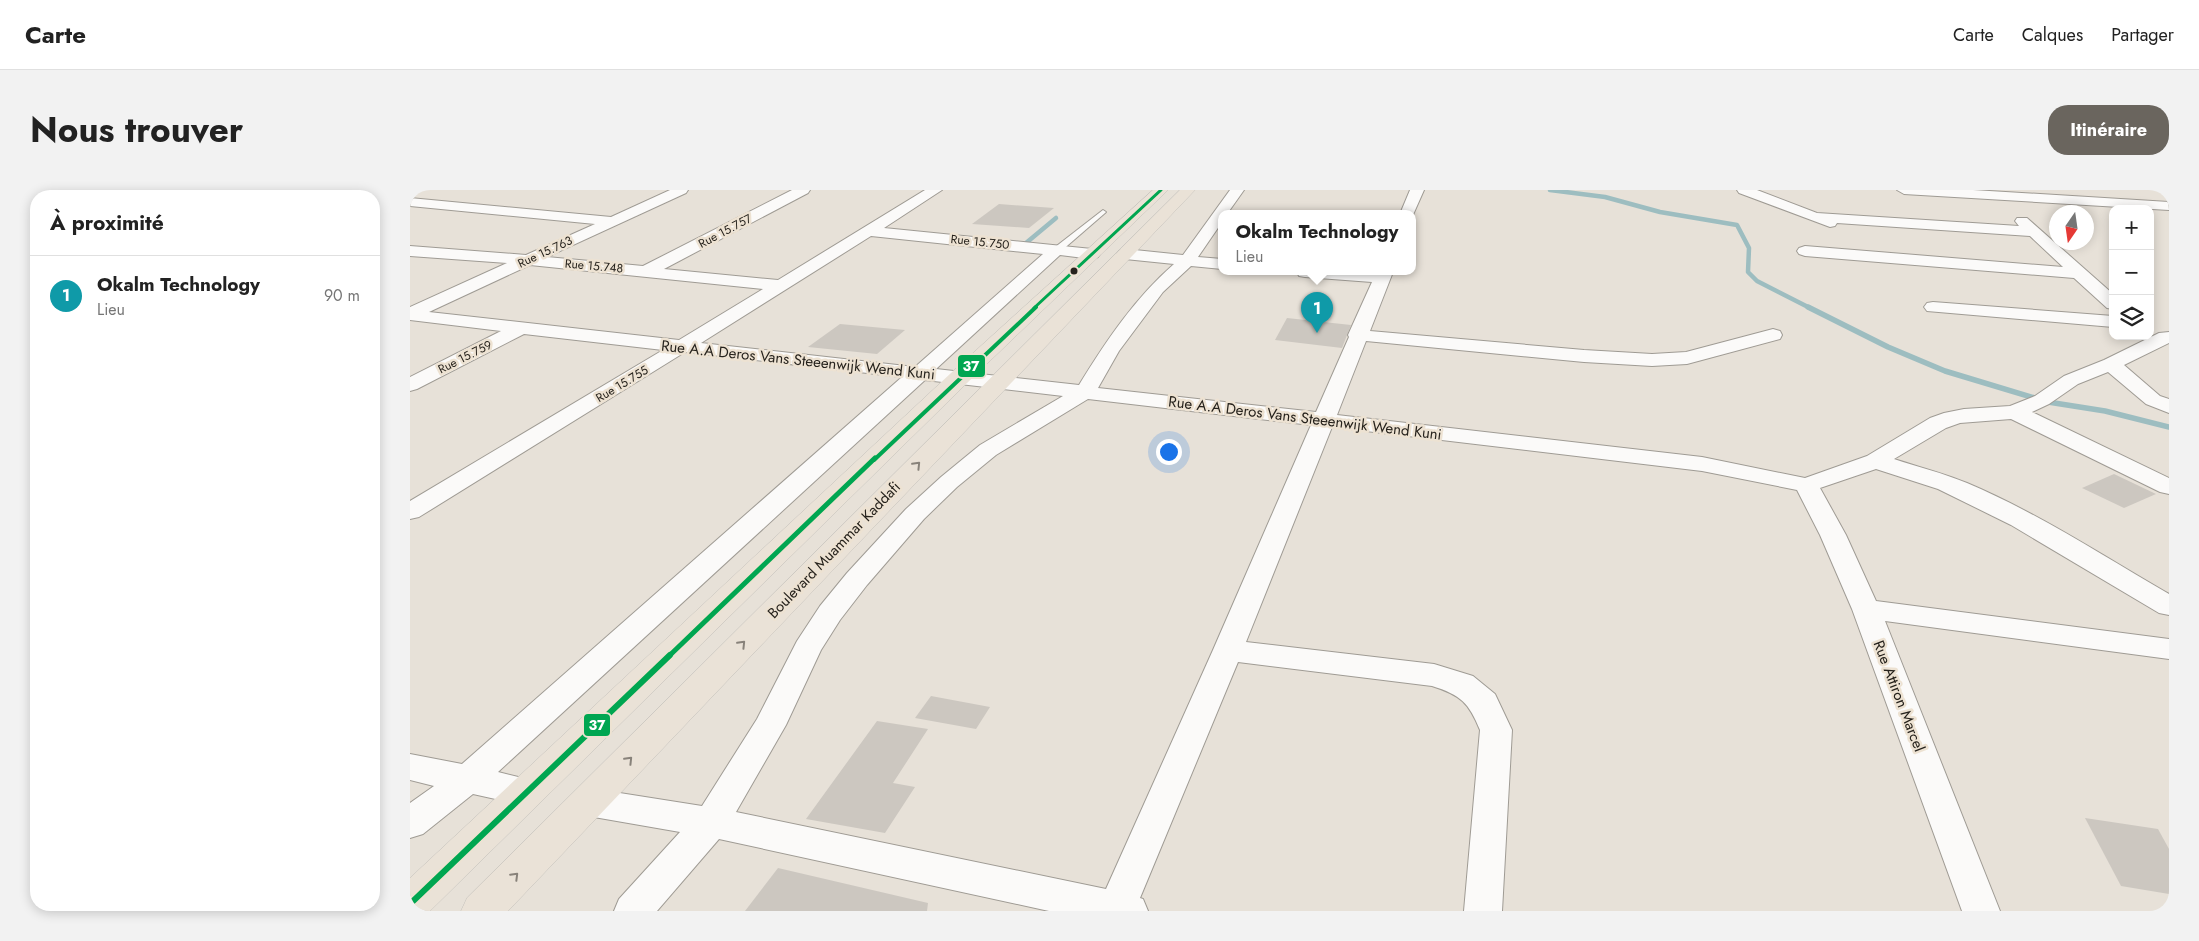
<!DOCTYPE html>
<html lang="fr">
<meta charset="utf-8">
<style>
:root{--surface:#fff;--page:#f2f2f2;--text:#222;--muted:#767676;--line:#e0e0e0;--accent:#6a655e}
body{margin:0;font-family:Jost,sans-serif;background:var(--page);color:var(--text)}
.controls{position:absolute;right:15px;top:15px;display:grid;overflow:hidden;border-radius:10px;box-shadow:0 2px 12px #0003}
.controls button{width:45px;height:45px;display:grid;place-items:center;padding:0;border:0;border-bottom:1px solid var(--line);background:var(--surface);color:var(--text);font:25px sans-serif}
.compass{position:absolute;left:1639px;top:15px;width:45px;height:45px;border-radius:50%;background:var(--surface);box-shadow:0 2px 12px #0003;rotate:193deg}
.you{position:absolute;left:758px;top:261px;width:18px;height:18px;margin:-12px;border:4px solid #fff;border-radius:50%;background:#1a73e8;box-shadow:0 0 0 8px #1a73e833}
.badge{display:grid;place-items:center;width:32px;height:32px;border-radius:50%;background:var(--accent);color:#fff;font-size:16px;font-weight:700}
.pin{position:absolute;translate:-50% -41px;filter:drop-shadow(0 1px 2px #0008)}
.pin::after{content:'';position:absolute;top:26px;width:18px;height:15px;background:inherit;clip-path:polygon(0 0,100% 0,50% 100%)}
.popup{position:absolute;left:808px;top:20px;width:198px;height:65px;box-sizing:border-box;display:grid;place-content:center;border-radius:10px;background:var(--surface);filter:drop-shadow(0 1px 4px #0005);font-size:16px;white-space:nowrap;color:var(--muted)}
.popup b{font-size:19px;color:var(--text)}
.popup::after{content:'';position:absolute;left:50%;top:100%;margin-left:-10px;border:10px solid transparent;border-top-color:var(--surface)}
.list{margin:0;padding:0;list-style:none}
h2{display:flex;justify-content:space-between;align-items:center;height:65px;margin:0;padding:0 20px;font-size:21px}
h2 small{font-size:16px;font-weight:400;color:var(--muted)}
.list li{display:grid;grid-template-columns:32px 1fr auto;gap:15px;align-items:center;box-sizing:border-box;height:80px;padding:0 20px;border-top:1px solid var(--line)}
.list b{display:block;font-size:19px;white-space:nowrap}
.list p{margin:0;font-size:16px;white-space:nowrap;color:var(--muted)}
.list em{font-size:16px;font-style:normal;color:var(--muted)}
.icon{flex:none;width:28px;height:28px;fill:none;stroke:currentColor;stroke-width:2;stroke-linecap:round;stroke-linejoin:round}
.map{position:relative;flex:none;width:1759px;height:721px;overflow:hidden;border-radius:20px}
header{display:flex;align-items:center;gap:30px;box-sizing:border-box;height:70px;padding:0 25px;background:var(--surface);border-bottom:1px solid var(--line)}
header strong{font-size:24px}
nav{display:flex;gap:28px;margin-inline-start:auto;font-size:18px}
.intro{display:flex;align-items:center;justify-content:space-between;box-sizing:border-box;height:120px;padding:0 30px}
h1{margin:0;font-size:35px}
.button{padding:12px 22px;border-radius:20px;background:var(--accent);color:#fff;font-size:18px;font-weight:700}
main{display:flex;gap:30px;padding:0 30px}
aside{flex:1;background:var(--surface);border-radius:20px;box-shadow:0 2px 12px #0003}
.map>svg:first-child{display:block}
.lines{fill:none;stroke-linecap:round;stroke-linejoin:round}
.stream-far1{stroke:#9dbdc0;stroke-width:4.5}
.stream{stroke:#9dbdc0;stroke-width:5.5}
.building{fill:#ccc7c0}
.lane-casing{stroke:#9f9b94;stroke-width:2}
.street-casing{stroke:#9f9b94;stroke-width:2}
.primary-casing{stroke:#c3c0bb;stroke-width:1}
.lane{fill:#fbfaf9;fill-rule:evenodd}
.street{fill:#fbfaf9;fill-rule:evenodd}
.primary{fill:#eae2d7;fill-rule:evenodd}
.bus-1-far3-casing{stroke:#ede2d2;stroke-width:5.5}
.bus-1-far2-casing{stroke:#ede2d2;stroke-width:7}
.bus-1-far1-casing{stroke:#ede2d2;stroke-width:9}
.bus-1-casing{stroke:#ede2d2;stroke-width:10}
.bus-1-far3{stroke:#00a651;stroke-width:3}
.bus-1-far2{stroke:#00a651;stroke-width:4}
.bus-1-far1{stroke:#00a651;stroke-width:5}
.bus-1{stroke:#00a651;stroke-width:6}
.oneway{stroke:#88827a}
.bus-dot{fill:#26221c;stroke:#ede2d2;stroke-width:2}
.labels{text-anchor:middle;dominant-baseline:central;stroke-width:5;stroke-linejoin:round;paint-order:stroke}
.far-street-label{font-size:12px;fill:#26221c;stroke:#ede2d2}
.street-label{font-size:15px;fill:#26221c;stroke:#ede2d2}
.line-badge{stroke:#ede2d2;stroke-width:2}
.badge-label{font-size:14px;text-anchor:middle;font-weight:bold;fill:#fff}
</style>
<header>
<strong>Carte</strong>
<nav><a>Carte</a><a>Calques</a><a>Partager</a></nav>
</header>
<div class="intro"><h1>Nous trouver</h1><a class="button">Itinéraire</a></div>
<main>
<aside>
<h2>À proximité<small></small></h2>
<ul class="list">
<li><span class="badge" style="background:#0f9aa8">1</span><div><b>Okalm Technology</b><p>Lieu</p></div><em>90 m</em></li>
</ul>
</aside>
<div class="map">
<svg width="1759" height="721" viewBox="0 0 1759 721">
<rect width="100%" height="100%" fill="#e7e1d8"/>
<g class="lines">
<g class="stream-far1">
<path d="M 1140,0 L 1195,7 L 1250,22 L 1327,35 L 1339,58 L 1338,82 L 1347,91 L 1400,118"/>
<path d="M 616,53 L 646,28"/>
</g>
<path class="stream" d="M 1398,117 L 1478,157 L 1535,181 L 1638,212 L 1695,221 L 1759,237"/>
</g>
<g class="building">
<path d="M 589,14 L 644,18 L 619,38 L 562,34 Z"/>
<path d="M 877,128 L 941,135 L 932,158 L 865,150 Z"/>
<path d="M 430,134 L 495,140 L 467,164 L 398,157 Z"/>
<path d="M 1704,284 L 1746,304 L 1714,318 L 1672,298 Z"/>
<path d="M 521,506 L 580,517 L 566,539 L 505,528 Z"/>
<path d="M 467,531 L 518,539 L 483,593 L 505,597 L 475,643 L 396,629 Z"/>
<path d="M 1675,628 L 1748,639 L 1759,659 L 1759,704 L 1711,696 Z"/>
<path d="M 368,678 L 518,713 L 517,721 L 335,721 Z"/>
</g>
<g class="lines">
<defs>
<path id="lane" d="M 693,20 L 696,22 L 695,23 L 650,62 L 644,62 L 644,58 Z"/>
<g id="street">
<path d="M 260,0 L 278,0 L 276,3 L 137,67 L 233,76 L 382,0 L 400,0 L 398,3 L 254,79 L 368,90 L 515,0 L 532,0 L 474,38 L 682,59 L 688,61 L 690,64 L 688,67 L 682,69 L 650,65 L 526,179 L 669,195 C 696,151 725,108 764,74 L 715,69 L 709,67 L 707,64 L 709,61 L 715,59 L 773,65 L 820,0 L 834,0 L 817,24 L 812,24 L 812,32 L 788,67 L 812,69 L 812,79 L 781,76 L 753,102 L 709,161 L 688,198 L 906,222 L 939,147 L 938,145 L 962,92 L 895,87 L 889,86 L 887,82 L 983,82 L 960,141 L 1174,160 L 1242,164 L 1276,162 L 1363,139 L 1370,141 L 1372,145 L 1370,149 L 1277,174 L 1242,176 L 1174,172 L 956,151 L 927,225 L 1292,267 L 1395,288 L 1457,266 L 1520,228 L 1534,223 L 1554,219 L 1600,216 L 1625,206 L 1654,186 L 1694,170 L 1749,143 L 1759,142 L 1759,153 L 1714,175 L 1750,206 L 1759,209 L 1759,223 L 1736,214 L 1698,182 L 1668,194 L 1639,214 L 1622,222 L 1759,288 L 1759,304 L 1750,302 L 1601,229 L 1550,233 L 1536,238 L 1484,269 C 1508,277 1533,283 1557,293 C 1628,323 1693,366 1759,404 L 1759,425 L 1749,423 L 1601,335 L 1528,299 L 1466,279 L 1410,298 L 1436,345 L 1466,411 L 1759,449 L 1759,469 L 1475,431 L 1590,721 L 1552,721 L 1442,419 L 1410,345 L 1387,300 L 1292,281 L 922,237 L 836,452 L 1024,474 L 1063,486 L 1085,504 L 1102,540 L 1092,721 L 1054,721 L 1070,540 C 1059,513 1051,505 1022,496 L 828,472 L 730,708 L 733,709 L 738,721 L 639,721 L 309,649 L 247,721 L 204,721 L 209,709 L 270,642 L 178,626 L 166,622 L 161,612 L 166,602 L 178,598 L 292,616 L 347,529 L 387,451 L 410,416 L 437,383 L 496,319 L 531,287 L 570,255 L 653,206 L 515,190 L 88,582 L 129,592 L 134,602 L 129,612 L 117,616 L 63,604 L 13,644 L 0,648 L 0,613 L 24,596 L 0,590 L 0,564 L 52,574 L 492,187 L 275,162 L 9,327 L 0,329 L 0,311 L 253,160 L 114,144 L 7,199 L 0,201 L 0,187 L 91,141 L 0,130 L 0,117 L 97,73 L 0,66 L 0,56 L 116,65 L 185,34 L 0,16 L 0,8 L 201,27 ZM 461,46 L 633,64 L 505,177 L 291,153 ZM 120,75 L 353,99 L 269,150 L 19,122 ZM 678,209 L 901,235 L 803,460 L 696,699 L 326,622 L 376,535 L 411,460 L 430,430 L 457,395 L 514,329 L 547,297 L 586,265 Z"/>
<path d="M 1000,0 L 1014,0 L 1002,27 L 1002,24 L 990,24 Z"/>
<path d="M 1327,0 L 1347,0 L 1407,23 L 1609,36 L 1605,31 L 1607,28 L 1617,28 L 1703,104 L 1703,119 L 1697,118 L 1664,88 L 1395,66 L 1389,64 L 1387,61 L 1389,58 L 1395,56 L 1653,77 L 1620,46 L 1427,33 L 1425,36 L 1420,37 L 1329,3 Z"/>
<path d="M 1487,0 L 1563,0 L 1759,12 L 1759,20 L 1494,4 Z"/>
<path d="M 1523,112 L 1703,126 L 1703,137 L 1517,121 L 1514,117 L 1517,113 Z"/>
</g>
<g id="primary">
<path d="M 743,0 L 758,0 L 557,193 L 20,721 L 0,721 L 0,688 L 541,183 Z"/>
<path d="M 770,0 L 785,0 L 98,721 L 51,721 L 57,708 Z"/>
</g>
</defs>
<use href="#lane" class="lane-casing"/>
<use href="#street" class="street-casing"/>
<use href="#primary" class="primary-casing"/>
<use href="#lane" class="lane"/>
<use href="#street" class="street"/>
<use href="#primary" class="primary"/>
<defs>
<path id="bus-1-far3" d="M 624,118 L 751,0"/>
<path id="bus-1-far2" d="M 464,270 L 626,117"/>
<path id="bus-1-far1" d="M 258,467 L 465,268"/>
<path id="bus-1" d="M 0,714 L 260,465"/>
</defs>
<use href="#bus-1-far3" class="bus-1-far3-casing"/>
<use href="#bus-1-far2" class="bus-1-far2-casing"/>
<use href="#bus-1-far1" class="bus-1-far1-casing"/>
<use href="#bus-1" class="bus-1-casing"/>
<use href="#bus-1-far3" class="bus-1-far3"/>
<use href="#bus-1-far2" class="bus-1-far2"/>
<use href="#bus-1-far1" class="bus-1-far1"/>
<use href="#bus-1" class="bus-1"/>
</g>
<defs><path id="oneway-chevron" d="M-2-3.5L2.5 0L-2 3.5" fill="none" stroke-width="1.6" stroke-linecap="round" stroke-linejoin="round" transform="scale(1.25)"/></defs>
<g class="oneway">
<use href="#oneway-chevron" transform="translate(507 275) rotate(-46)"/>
<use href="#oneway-chevron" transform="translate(332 454) rotate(-46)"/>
<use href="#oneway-chevron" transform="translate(219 570) rotate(-46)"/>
<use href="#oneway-chevron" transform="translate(105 686) rotate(-45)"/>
</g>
<circle class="bus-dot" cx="664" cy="81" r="4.5"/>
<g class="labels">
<g class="far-street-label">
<text transform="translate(315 41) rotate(-28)">Rue 15.757</text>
<text transform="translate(570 52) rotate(6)">Rue 15.750</text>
<text transform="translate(135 62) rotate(-25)">Rue 15.763</text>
<text transform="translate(184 76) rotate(5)">Rue 15.748</text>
<text transform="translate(55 167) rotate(-27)">Rue 15.759</text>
<text transform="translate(212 194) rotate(-31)">Rue 15.755</text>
</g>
<g class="street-label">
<text transform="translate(388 170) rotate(6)">Rue A.A Deros Vans Steeenwijk Wend Kuni</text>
<text transform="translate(895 228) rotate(7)">Rue A.A Deros Vans Steeenwijk Wend Kuni</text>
<text transform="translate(424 360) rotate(-46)">Boulevard Muammar Kaddafi</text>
<text transform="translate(1489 506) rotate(69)">Rue Attiron Marcel</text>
</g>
</g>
<g class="line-badge">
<rect x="547" y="164" width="29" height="24" rx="5" fill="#00a651"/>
<rect x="173" y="523" width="28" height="24" rx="5" fill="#00a651"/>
</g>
<g class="badge-label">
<text x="561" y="181">37</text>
<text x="187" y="540">37</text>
</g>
</svg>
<div class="controls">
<button>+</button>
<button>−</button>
<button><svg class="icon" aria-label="layers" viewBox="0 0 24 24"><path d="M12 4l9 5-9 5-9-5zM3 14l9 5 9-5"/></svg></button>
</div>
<svg class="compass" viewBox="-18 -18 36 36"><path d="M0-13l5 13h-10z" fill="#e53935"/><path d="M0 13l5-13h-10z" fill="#767676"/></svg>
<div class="you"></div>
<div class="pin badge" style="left:907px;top:143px;background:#0f9aa8">1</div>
<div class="popup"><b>Okalm Technology</b>Lieu</div>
</div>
</main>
